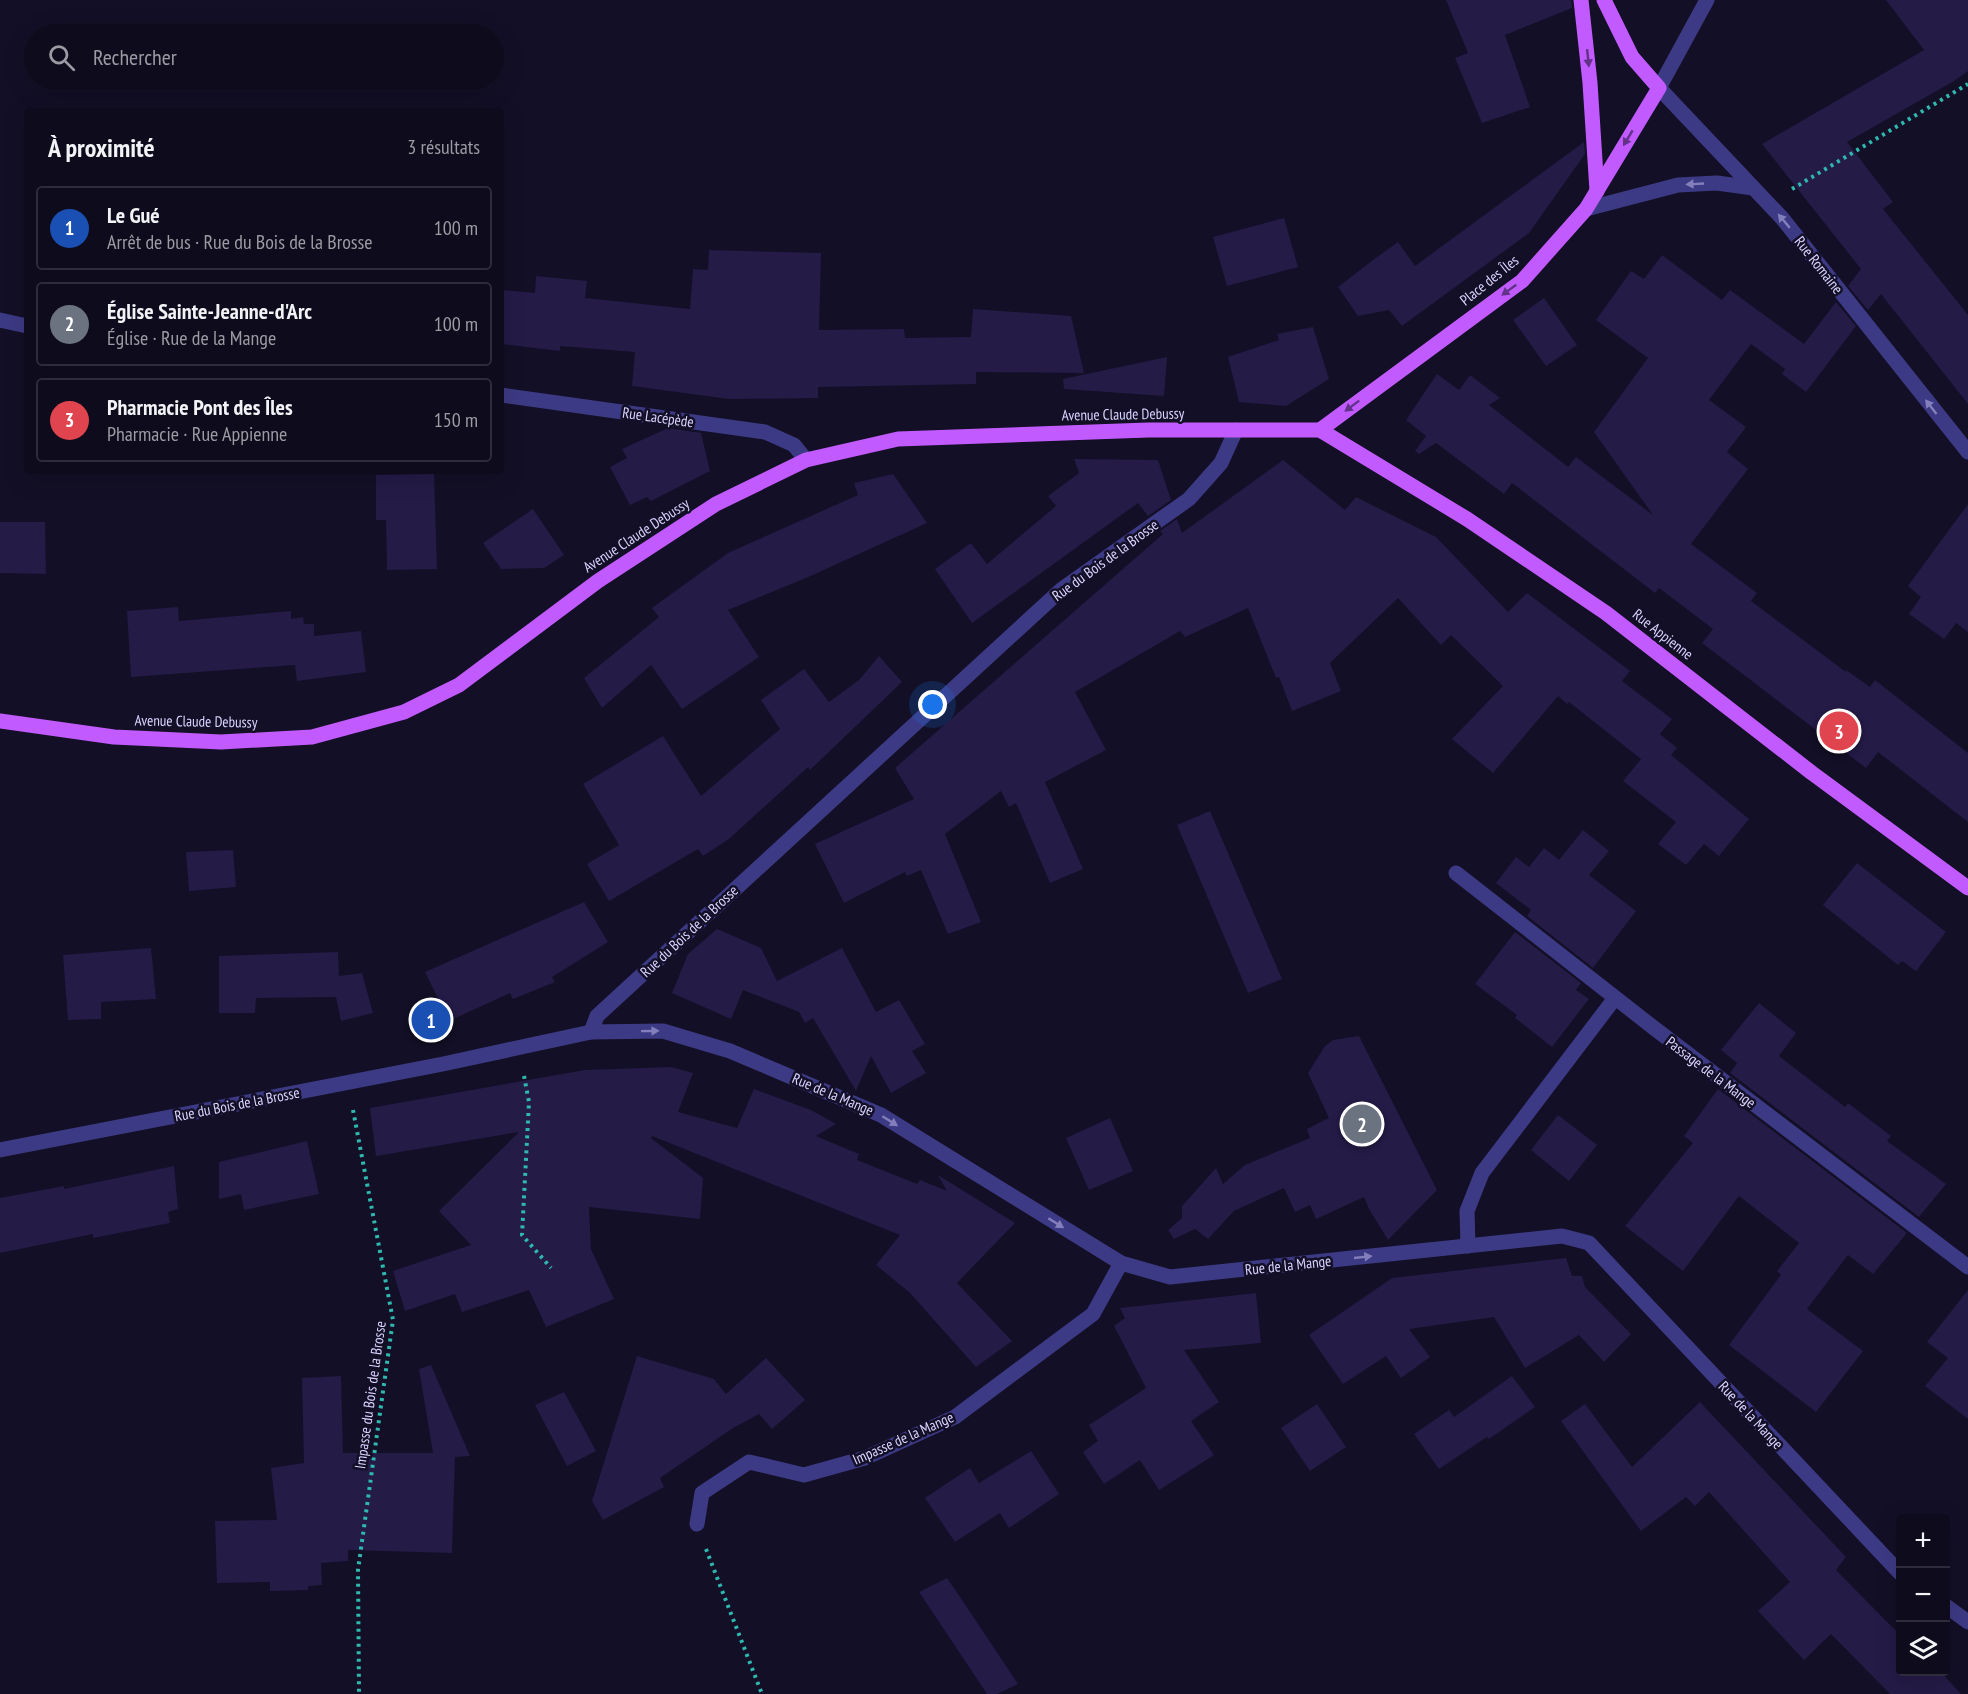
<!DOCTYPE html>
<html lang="fr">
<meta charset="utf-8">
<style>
:root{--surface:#0e0b1c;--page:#1c1929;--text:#f1f3f6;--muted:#9b9ba3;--line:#2e2b3b;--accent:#00e5ff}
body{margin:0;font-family:"PT Sans Narrow",sans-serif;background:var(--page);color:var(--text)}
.controls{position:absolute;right:18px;bottom:18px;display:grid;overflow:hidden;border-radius:6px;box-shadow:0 6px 24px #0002}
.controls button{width:54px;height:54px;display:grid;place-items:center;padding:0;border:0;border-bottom:2px solid var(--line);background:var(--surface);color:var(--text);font:30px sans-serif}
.you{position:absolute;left:933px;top:705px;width:21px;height:21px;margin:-15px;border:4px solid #fff;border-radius:50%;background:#1a73e8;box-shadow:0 0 0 9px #1a73e833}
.badge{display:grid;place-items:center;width:39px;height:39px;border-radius:50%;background:var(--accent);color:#fff;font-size:20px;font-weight:700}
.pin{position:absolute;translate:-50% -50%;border:3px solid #fff;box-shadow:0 2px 6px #0006}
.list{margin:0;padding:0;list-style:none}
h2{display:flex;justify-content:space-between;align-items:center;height:78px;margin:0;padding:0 24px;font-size:26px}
h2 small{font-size:20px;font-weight:400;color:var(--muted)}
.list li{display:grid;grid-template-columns:39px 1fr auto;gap:18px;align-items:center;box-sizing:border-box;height:84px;margin:0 12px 12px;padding:0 12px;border:2px solid var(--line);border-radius:6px}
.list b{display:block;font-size:22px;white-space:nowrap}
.list p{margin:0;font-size:20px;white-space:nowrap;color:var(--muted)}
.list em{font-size:20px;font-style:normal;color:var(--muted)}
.icon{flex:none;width:33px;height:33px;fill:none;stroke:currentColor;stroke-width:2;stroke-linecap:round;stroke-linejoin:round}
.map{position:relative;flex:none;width:1968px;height:1694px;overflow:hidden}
.search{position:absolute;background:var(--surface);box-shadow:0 6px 24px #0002;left:24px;top:24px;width:480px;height:66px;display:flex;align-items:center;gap:15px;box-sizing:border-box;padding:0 21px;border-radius:33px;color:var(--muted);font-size:22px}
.panel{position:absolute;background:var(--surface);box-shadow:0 6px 24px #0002;left:24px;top:108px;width:480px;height:366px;border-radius:6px}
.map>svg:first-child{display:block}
.building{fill:#241b47}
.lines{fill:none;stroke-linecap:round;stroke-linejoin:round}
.path{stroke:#2fb8b0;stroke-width:4;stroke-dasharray:3 4.5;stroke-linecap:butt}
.minor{stroke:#3d3a85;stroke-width:15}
.major{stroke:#c25bff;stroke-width:15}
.oneway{fill:#623188}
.oneway2{fill:#837fbc}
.labels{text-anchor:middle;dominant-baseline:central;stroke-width:5;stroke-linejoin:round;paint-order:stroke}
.street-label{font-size:15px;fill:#d9d4ff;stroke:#130f26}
</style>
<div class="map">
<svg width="1968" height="1694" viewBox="0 0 1968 1694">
<rect width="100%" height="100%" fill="#130f26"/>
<g class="building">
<path d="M 1446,0 L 1571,0 L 1572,8 L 1505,35 L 1530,107 L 1482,123 L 1455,58 L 1468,53 Z"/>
<path d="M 1886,0 L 1968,0 L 1968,71 L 1954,81 L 1847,142 L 1893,202 L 1883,209 L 1968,315 L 1968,404 L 1881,294 L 1868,310 L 1848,286 L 1861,269 L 1762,144 L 1924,50 Z"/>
<path d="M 1584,142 L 1585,154 L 1529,233 L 1402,326 L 1389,310 L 1358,316 L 1338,287 L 1373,260 L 1398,242 L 1415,266 Z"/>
<path d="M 1284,218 L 1298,267 L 1227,286 L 1213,237 Z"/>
<path d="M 709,250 L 821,253 L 819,330 L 904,329 L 905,338 L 971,337 L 973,309 L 1071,316 L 1084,373 L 976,372 L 976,384 L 818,387 L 818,398 L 729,399 L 632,386 L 635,352 L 560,346 L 560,351 L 501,344 L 501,290 L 535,293 L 536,276 L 587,281 L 585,298 L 690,309 L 693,269 L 708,270 Z"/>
<path d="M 1662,255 L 1722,300 L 1730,290 L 1804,344 L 1836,302 L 1856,326 L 1806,392 L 1782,374 L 1785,369 L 1751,344 L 1709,400 L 1746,427 L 1727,452 L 1748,469 L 1691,544 L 1757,593 L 1751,601 L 1846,672 L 1846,670 L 1870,687 L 1875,680 L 1968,753 L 1968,822 L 1878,752 L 1866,768 L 1702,643 L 1713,629 L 1659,588 L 1655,593 L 1512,483 L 1504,494 L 1436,443 L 1419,454 L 1415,451 L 1426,436 L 1406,420 L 1437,374 L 1459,390 L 1470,375 L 1500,398 L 1489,405 L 1568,467 L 1576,457 L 1653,515 L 1594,432 L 1648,358 L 1596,320 L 1631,271 L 1644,279 Z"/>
<path d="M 1544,298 L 1577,345 L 1546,366 L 1513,320 Z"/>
<path d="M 1313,327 L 1329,379 L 1286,406 L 1239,402 L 1228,357 L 1279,340 L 1277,334 Z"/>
<path d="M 1167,357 L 1164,396 L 1064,389 L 1063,379 Z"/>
<path d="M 668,428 L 701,433 L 710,471 L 651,501 L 647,497 L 630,505 L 610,467 L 627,458 L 622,449 Z"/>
<path d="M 1074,459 L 1158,460 L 1171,500 L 1148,516 L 1138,503 L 972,623 L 935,569 L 971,543 L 987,564 L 1056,506 L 1048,496 L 1079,473 Z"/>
<path d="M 1283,460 L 1345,510 L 1356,497 L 1436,537 L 1508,612 L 1527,593 L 1630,671 L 1622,681 L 1672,719 L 1660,734 L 1677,748 L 1671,755 L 1749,819 L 1719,856 L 1704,844 L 1686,865 L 1658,844 L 1676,822 L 1623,781 L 1641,759 L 1569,702 L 1567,704 L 1558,696 L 1493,773 L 1452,739 L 1503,686 L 1451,635 L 1441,645 L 1398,598 L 1330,663 L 1341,691 L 1292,711 L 1279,677 L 1276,678 L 1248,608 L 1185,637 L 1180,631 L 1075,692 L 1106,750 L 1045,782 L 1083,869 L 1050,883 L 1016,803 L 1009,807 L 1001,791 L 945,834 L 981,922 L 948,934 L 921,870 L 907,876 L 905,872 L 844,903 L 815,844 L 914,799 L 895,768 L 1163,534 L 1160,531 L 1177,519 L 1182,533 Z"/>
<path d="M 434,474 L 437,569 L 387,570 L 386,520 L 376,520 L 376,475 Z"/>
<path d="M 893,474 L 927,523 L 806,578 L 728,610 L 759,657 L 682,709 L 651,665 L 602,708 L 584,678 L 659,617 L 652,608 L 728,553 L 858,495 L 854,483 Z"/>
<path d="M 1968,504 L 1968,632 L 1956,623 L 1944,639 L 1909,614 L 1921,597 L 1908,586 Z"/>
<path d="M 533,509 L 564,555 L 544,568 L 501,569 L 483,543 Z"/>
<path d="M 0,522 L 45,522 L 46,574 L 0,573 Z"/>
<path d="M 178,607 L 179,621 L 291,611 L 291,619 L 303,617 L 304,624 L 314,624 L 314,636 L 361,631 L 366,672 L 297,681 L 295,665 L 131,677 L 127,611 Z"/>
<path d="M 879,656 L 902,682 L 810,770 L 808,767 L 729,839 L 703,856 L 698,849 L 609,901 L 587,864 L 619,845 L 583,784 L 663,736 L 701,796 L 780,729 L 761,700 L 804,669 L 829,702 L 859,680 Z"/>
<path d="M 1210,811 L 1282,979 L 1248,993 L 1177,825 Z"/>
<path d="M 1583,830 L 1609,851 L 1589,875 L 1636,911 L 1593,968 L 1527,916 L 1531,910 L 1496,883 L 1516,857 L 1529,867 L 1544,848 L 1559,860 Z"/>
<path d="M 233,850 L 236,887 L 189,891 L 186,852 Z"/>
<path d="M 1857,863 L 1946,932 L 1916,971 L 1902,961 L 1898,965 L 1823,905 Z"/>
<path d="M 584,902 L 608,942 L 552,977 L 555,982 L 513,999 L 510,993 L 449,1021 L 425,972 Z"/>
<path d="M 717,929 L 761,948 L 777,981 L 842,948 L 876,1012 L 899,1000 L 925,1044 L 912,1051 L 926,1073 L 891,1093 L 871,1056 L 856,1091 L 813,1018 L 805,1023 L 799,1012 L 743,990 L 731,1019 L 672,993 L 688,954 Z"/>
<path d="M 1515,932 L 1581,983 L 1576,990 L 1589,999 L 1552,1047 L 1515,1018 L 1517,1015 L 1475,984 Z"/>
<path d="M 151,948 L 156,999 L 101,1002 L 101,1019 L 68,1020 L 63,955 Z"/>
<path d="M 338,952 L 339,976 L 362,973 L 373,1013 L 341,1021 L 336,997 L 256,998 L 255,1013 L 219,1013 L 219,956 Z"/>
<path d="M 1759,1003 L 1796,1033 L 1779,1056 L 1845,1107 L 1848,1103 L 1891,1136 L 1887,1141 L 1946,1184 L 1919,1217 L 1730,1073 L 1737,1063 L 1721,1050 Z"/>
<path d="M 1359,1036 L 1437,1190 L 1388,1240 L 1369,1209 L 1364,1197 L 1316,1219 L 1310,1205 L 1295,1212 L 1284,1188 L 1234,1211 L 1208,1239 L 1195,1229 L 1174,1239 L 1168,1230 L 1182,1218 L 1182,1206 L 1216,1168 L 1223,1184 L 1245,1165 L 1310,1138 L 1307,1129 L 1329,1118 L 1308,1073 L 1325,1046 L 1333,1040 Z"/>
<path d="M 671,1067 L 693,1073 L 678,1112 L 737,1128 L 754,1089 L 811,1110 L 836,1124 L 816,1136 L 859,1154 L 857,1160 L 917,1184 L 920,1180 L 947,1191 L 938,1175 L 1015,1223 L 957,1283 L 1012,1341 L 976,1367 L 910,1293 L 876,1265 L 900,1235 L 652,1136 L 651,1138 L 703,1178 L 700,1219 L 589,1207 L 591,1249 L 614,1299 L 546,1327 L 529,1290 L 462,1312 L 455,1294 L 405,1311 L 393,1271 L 471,1245 L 439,1211 L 519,1132 L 376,1156 L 370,1108 L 585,1070 Z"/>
<path d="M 1718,1089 L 1907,1233 L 1873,1274 L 1848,1255 L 1807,1309 L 1863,1351 L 1816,1412 L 1729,1345 L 1781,1275 L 1777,1271 L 1799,1243 L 1739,1196 L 1683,1271 L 1625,1226 L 1693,1143 L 1684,1136 Z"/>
<path d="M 1558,1115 L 1597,1145 L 1569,1181 L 1531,1150 Z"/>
<path d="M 1110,1118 L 1133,1171 L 1089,1190 L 1066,1138 Z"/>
<path d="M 307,1141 L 319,1194 L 244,1210 L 241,1194 L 219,1199 L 219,1162 Z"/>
<path d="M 174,1166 L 178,1209 L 168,1212 L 170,1223 L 93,1238 L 93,1234 L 0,1253 L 0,1198 L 64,1186 L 64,1189 Z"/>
<path d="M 1566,1258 L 1572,1276 L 1582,1276 L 1585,1287 L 1631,1334 L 1604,1362 L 1579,1335 L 1525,1368 L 1494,1317 L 1409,1329 L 1430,1357 L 1401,1378 L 1386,1356 L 1343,1384 L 1309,1335 L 1392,1278 Z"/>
<path d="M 1968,1290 L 1968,1419 L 1925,1386 L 1948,1358 L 1927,1342 Z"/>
<path d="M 1256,1293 L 1261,1343 L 1184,1350 L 1219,1402 L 1191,1421 L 1214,1455 L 1159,1490 L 1140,1460 L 1104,1484 L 1083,1452 L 1098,1441 L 1089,1425 L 1146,1388 L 1114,1326 L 1125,1318 L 1120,1308 Z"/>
<path d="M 637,1356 L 714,1379 L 726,1394 L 766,1358 L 805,1400 L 772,1429 L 759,1414 L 733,1428 L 660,1478 L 664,1487 L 603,1520 L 592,1501 Z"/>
<path d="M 431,1365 L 470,1456 L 455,1457 L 452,1553 L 348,1550 L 348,1561 L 321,1563 L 322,1585 L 308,1586 L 308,1590 L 270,1591 L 270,1582 L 217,1583 L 215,1521 L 277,1520 L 271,1468 L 304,1463 L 302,1378 L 341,1376 L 343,1453 L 433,1453 L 419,1369 Z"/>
<path d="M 1512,1376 L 1535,1407 L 1489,1439 L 1487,1437 L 1439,1469 L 1414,1434 L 1449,1410 L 1454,1417 Z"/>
<path d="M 564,1392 L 596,1451 L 567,1466 L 535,1405 Z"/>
<path d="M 1700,1402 L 1846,1557 L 1836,1570 L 1897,1632 L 1900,1630 L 1900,1671 L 1940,1671 L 1961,1694 L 1890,1694 L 1831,1634 L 1804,1660 L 1758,1611 L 1790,1582 L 1709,1492 L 1695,1506 L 1686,1497 L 1641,1531 L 1561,1421 L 1585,1404 L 1632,1467 Z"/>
<path d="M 1317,1404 L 1346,1447 L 1310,1471 L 1281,1428 Z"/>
<path d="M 1031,1451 L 1059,1494 L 1009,1528 L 1000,1513 L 955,1542 L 925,1498 L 970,1468 L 979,1483 Z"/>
<path d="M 947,1578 L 964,1603 L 1018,1684 L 997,1694 L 987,1694 L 919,1592 Z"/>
</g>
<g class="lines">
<g class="path">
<path d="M 1792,189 L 1968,84"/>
<path d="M 524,1076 L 529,1102 L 522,1235 L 551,1268"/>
<path d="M 353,1110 L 393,1320 L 358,1570 L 359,1694"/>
<path d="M 706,1549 L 762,1694"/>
</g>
<g class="minor">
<path d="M 1707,0 L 1659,88 L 1782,218 L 1968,452"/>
<path d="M 1586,209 L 1678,185 L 1717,183 L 1753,188"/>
<path d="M 0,320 L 27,326"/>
<path d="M 501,395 L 765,432 L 794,445 L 806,460"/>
<path d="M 1456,873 L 1654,1028 L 1968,1267"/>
<path d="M 591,1032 L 663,1031 L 730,1051 L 881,1115 L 1121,1263 L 1170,1277 L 1562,1236 L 1589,1243 L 1900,1573"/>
<path d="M 0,1150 L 443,1064 L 591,1032 L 597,1016 L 1062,589 L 1189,499 L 1221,463 L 1236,430"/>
<path d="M 1468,1246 L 1467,1211 L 1482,1173 L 1615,998"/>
<path d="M 697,1524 L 702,1493 L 749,1462 L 804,1475 L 865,1458 L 955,1417 L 1093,1314 L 1121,1263"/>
<path d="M 1946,1606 L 1968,1622"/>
</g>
<g class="major">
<path d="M 1581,0 L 1590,83 L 1597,191"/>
<path d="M 1320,430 L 1467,519 L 1606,613 L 1812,773 L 1968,888"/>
<path d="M 1320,430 L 1522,281 L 1586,209 L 1659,88 L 1632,57 L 1604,0"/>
<path d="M 0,721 L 114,737 L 221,742 L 312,737 L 404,712 L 459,685 L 598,581 L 716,504 L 806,460 L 898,439 L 1148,430 L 1320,430"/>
</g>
</g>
<defs><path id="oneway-solid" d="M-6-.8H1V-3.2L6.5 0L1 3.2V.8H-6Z" transform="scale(1.5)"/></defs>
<g class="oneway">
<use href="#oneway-solid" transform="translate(1588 58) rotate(84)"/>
<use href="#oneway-solid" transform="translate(1628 138) rotate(121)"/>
<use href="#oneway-solid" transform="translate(1509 290) rotate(144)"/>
<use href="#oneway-solid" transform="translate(1352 406) rotate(143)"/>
</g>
<g class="oneway2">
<use href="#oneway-solid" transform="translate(1695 184) rotate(177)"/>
<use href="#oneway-solid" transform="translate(1784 221) rotate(-130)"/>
<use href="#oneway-solid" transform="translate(1931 407) rotate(-128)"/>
<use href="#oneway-solid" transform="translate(650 1031) rotate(-1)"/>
<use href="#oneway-solid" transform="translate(890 1121) rotate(32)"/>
<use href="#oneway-solid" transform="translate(1056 1223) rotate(32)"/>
<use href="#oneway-solid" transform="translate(1363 1257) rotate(-6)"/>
</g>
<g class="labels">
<g class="street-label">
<text transform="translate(1819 265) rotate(52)">Rue Romaine</text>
<text transform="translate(1489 280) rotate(-39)">Place des Îles</text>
<text transform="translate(1123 414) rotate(-1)">Avenue Claude Debussy</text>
<text transform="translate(658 417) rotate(8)">Rue Lacépède</text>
<text transform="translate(636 535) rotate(-33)">Avenue Claude Debussy</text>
<text transform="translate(1105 560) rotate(-36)">Rue du Bois de la Brosse</text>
<text transform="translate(1663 634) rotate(38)">Rue Appienne</text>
<text transform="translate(196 721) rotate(1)">Avenue Claude Debussy</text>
<text transform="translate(689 931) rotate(-43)">Rue du Bois de la Brosse</text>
<text transform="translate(1711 1072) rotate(37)">Passage de la Mange</text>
<text transform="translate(833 1094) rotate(23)">Rue de la Mange</text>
<text transform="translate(237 1104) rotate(-11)">Rue du Bois de la Brosse</text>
<text transform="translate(1288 1265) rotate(-6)">Rue de la Mange</text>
<text transform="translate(370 1395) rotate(-82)">Impasse du Bois de la Brosse</text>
<text transform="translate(1751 1415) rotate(47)">Rue de la Mange</text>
<text transform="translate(903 1438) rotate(-24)">Impasse de la Mange</text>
</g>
</g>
</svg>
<div class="controls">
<button>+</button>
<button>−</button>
<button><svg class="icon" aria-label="layers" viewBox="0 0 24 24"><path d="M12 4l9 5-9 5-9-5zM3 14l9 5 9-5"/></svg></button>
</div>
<div class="you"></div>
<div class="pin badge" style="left:431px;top:1020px;background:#1a4fb4">1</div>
<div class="pin badge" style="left:1362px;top:1124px;background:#6b7280">2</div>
<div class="pin badge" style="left:1839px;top:731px;background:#e0444e">3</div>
<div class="search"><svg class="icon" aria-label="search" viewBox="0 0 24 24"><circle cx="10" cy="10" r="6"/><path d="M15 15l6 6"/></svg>Rechercher</div>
<section class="panel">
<h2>À proximité<small>3 résultats</small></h2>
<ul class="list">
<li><span class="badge" style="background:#1a4fb4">1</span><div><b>Le Gué</b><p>Arrêt de bus · Rue du Bois de la Brosse</p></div><em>100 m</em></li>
<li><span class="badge" style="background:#6b7280">2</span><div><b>Église Sainte-Jeanne-d'Arc</b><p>Église · Rue de la Mange</p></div><em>100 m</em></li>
<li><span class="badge" style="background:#e0444e">3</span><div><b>Pharmacie Pont des Îles</b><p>Pharmacie · Rue Appienne</p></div><em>150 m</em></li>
</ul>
</section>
</div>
